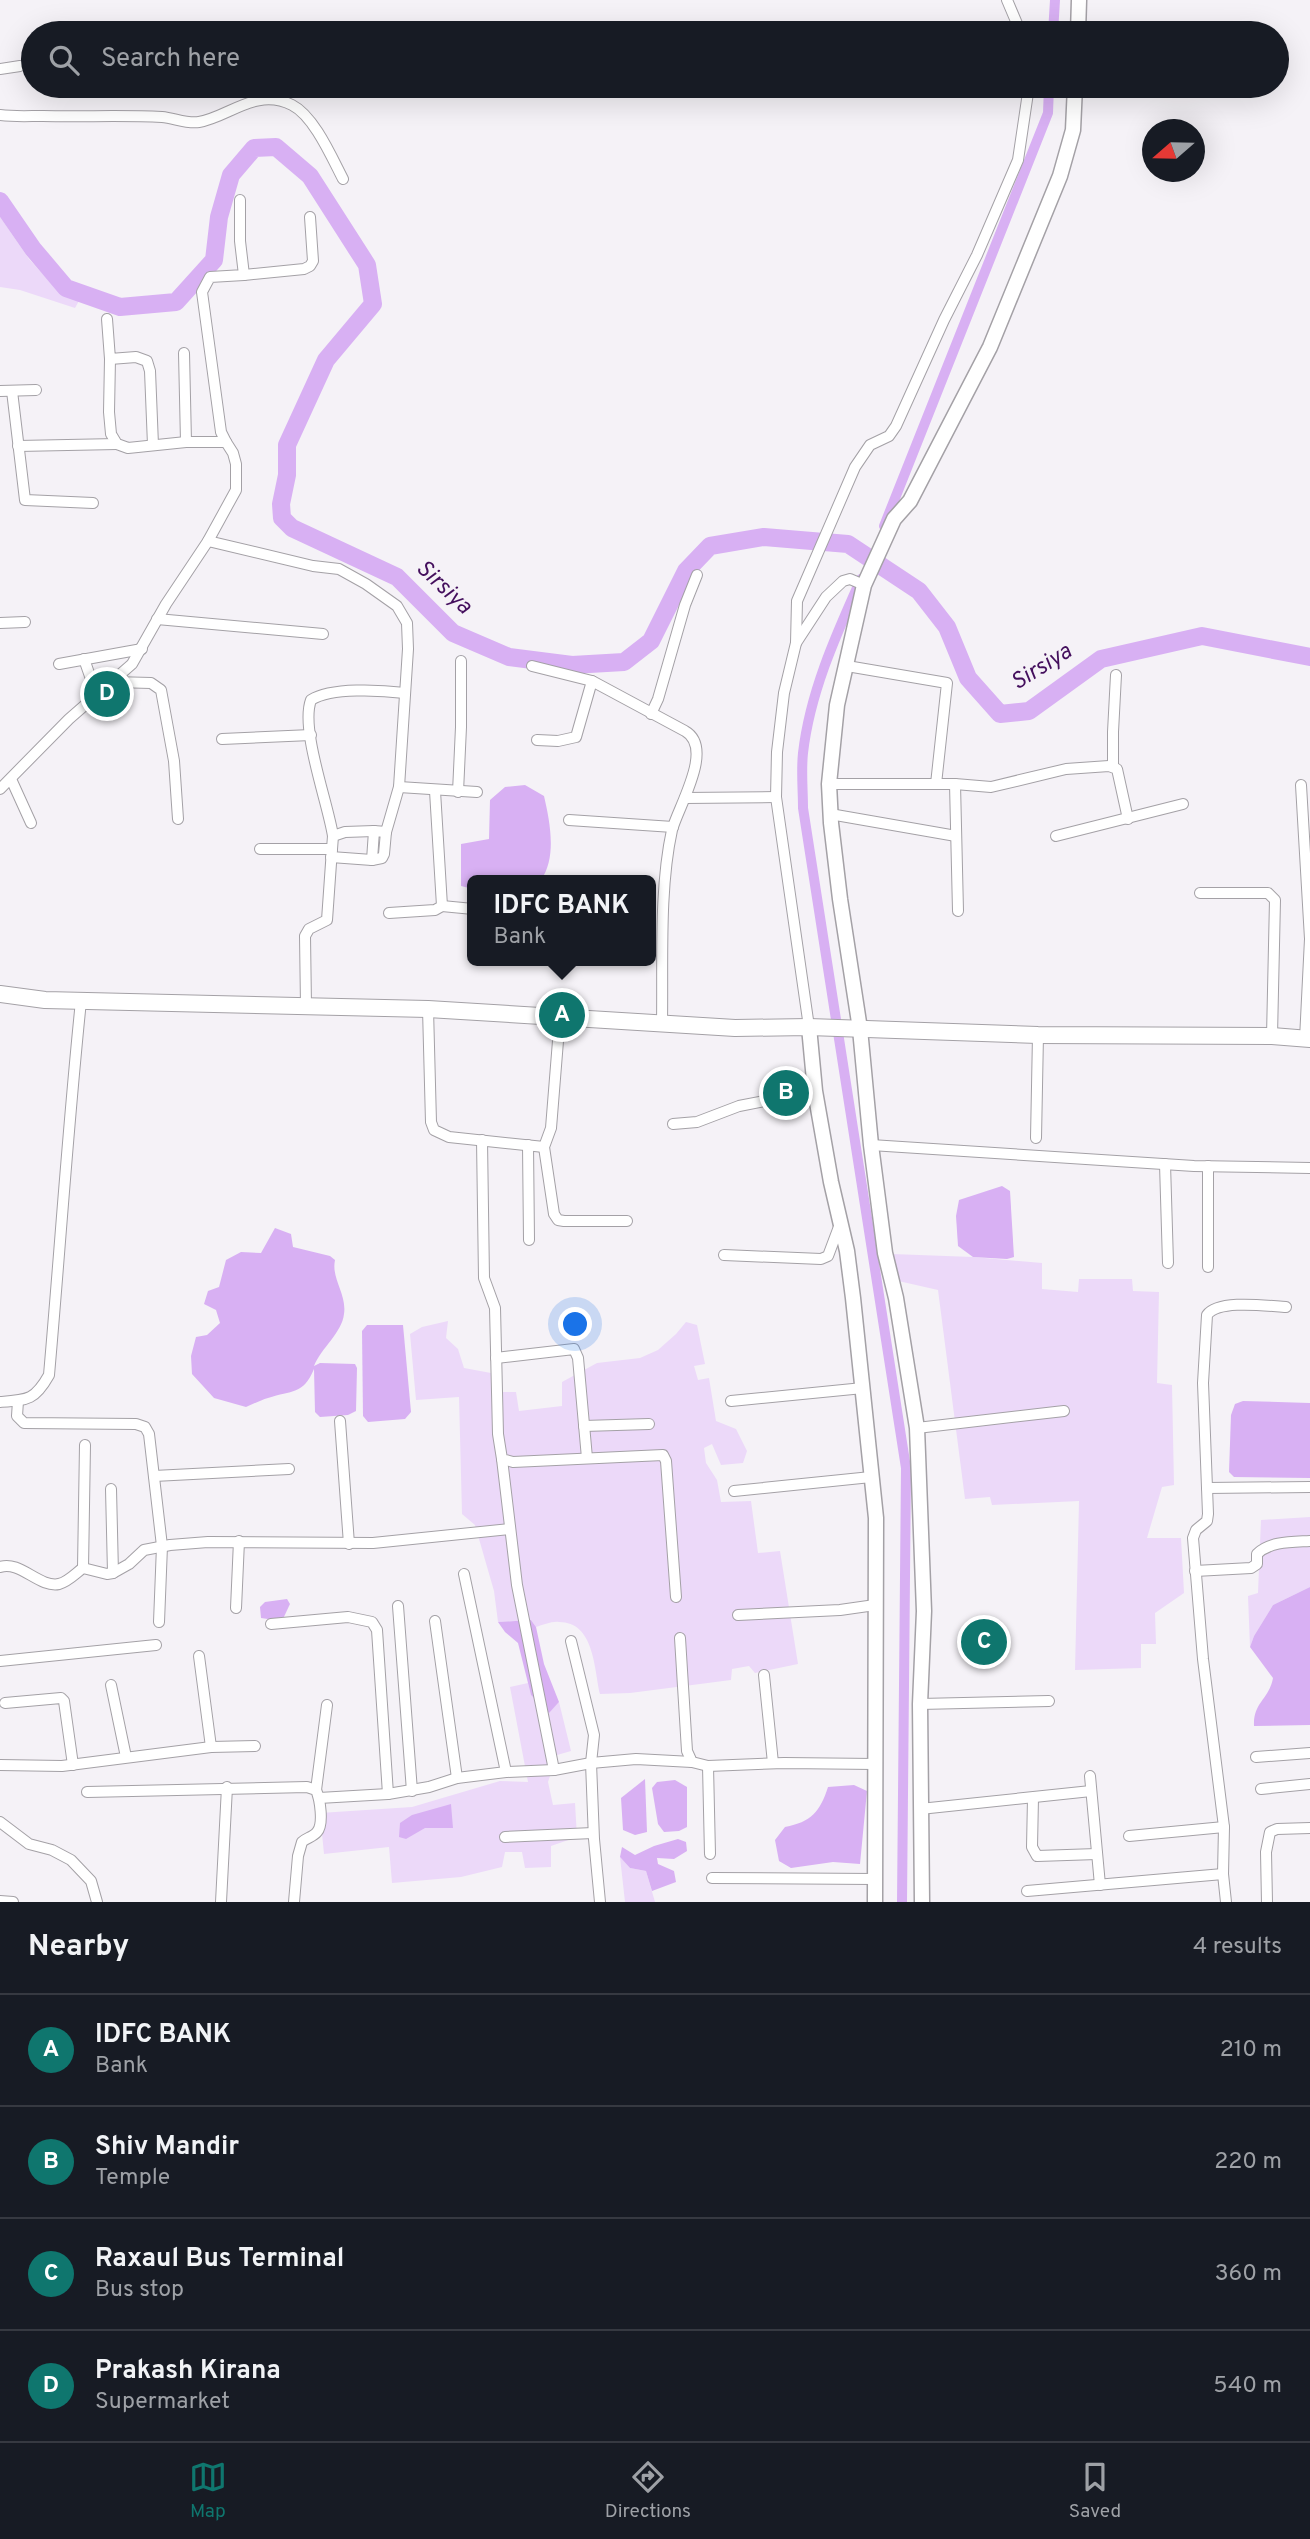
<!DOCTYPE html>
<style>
:root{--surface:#171b24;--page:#20242c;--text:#f1f3f6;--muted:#9ea1a6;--line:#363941;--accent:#0f766e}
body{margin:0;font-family:Overpass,sans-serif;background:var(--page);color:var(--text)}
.compass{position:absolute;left:1142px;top:119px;width:63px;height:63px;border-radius:50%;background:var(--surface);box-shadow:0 7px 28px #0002;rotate:250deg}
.you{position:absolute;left:576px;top:1325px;width:24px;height:24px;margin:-18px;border:5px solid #fff;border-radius:50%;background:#1a73e8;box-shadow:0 0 0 10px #1a73e833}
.badge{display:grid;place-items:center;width:46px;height:46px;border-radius:50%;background:var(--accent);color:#fff;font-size:23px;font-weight:700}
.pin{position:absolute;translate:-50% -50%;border:4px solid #fff;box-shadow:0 2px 7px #0006}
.popup{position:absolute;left:467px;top:875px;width:189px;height:91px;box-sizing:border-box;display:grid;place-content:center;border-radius:10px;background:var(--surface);filter:drop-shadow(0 2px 5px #0005);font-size:23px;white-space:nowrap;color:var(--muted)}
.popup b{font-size:26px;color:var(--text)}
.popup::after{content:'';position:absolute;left:50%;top:100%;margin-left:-14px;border:14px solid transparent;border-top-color:var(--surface)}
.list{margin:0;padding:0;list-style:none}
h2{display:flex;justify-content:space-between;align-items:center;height:91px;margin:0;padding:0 28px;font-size:30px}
h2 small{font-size:23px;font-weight:400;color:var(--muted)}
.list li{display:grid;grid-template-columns:46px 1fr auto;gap:21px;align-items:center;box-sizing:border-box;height:112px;padding:0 28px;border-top:2px solid var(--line)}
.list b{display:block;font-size:26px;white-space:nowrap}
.list p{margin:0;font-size:23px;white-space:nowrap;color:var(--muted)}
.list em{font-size:23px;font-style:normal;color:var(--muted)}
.icon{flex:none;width:38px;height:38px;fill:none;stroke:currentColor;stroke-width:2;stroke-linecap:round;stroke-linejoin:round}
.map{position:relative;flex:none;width:1310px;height:1902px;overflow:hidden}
.search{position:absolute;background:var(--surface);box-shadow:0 7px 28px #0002;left:21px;right:21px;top:21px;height:77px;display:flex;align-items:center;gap:18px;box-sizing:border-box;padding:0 24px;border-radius:38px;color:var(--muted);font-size:26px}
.sheet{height:539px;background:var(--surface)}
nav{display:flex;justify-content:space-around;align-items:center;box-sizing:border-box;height:98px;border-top:2px solid var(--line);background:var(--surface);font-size:19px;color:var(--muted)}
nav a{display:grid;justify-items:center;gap:4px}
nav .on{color:var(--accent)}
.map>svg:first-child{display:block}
.green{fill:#ecd9f9}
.water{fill:#d8b0f3}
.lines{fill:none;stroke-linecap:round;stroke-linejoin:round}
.canal{stroke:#d8b0f3;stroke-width:10}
.river{stroke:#d8b0f3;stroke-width:18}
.street-casing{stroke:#a4a1a6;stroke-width:12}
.secondary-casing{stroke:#a4a1a6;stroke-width:17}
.primary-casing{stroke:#a4a1a6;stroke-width:18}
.street{stroke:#fff;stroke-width:10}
.secondary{stroke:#fff;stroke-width:14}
.primary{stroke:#fff;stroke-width:16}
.labels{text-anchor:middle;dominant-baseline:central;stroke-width:5;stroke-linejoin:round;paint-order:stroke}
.water-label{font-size:23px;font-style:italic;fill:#440f5d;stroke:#f5f2f7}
</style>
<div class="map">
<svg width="1310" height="1902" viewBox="0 0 1310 1902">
<rect width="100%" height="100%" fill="#f5f2f7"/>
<g class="green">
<path d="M 0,217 L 29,259 L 48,280 L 80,299 L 75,308 L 20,290 L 0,287 Z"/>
<path d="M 892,1254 L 973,1257 L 1042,1263 L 1042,1289 L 1078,1292 L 1079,1279 L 1132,1279 L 1133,1291 L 1159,1292 L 1157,1383 L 1172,1385 L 1174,1485 L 1162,1487 L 1147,1538 L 1181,1538 L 1184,1593 L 1155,1613 L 1156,1644 L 1141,1644 L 1141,1668 L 1075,1670 L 1079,1501 L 992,1505 L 990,1497 L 965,1499 L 938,1290 L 894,1280 Z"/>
<path d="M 448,1321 L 446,1338 L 458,1349 L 464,1368 L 491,1373 L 494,1392 L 516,1392 L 519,1411 L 562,1406 L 562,1382 L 597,1363 L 640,1358 L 658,1350 L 676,1334 L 686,1322 L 697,1325 L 705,1364 L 694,1366 L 698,1380 L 709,1378 L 716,1421 L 736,1429 L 747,1451 L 743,1463 L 721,1465 L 712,1444 L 704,1448 L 706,1463 L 717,1480 L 721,1502 L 751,1501 L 758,1553 L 780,1551 L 798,1664 L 755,1673 L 749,1666 L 732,1669 L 731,1680 L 630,1693 L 600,1694 C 594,1667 594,1622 559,1622 C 552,1621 543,1625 536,1627 L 531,1620 L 498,1622 L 494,1591 L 475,1525 L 462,1514 L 459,1397 L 416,1400 L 410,1334 L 422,1327 Z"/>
<path d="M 1310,1517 L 1310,1587 L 1273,1605 L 1254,1636 L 1250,1647 L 1248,1596 L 1258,1593 L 1261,1520 Z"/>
<path d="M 528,1683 L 531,1695 L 549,1712 L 559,1702 L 571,1751 L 557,1755 L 548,1782 L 553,1805 L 575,1803 L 577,1837 L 551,1846 L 551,1867 L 525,1868 L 522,1852 L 505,1852 L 502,1867 L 461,1877 L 392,1883 L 389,1847 L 324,1854 L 320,1813 L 412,1807 L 500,1781 L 528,1782 L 510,1687 Z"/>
<path d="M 620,1857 L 630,1868 L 646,1871 L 655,1902 L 625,1902 Z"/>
</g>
<g class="water">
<path d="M 525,785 L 544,796 C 550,822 557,857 541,880 L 473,880 L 473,889 L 461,886 L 461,844 L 489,839 L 490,800 L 505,787 Z"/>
<path d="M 1002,1186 L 1010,1191 L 1014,1257 L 1007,1259 L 973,1257 L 958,1246 L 956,1216 L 959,1200 Z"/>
<path d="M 275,1228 L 291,1234 L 293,1247 L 330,1256 L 335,1260 C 331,1279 347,1294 344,1314 C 342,1333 321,1348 314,1366 L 320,1363 L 355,1364 L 357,1368 L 356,1411 L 348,1415 L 320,1417 L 315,1412 L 314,1369 C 303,1395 292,1390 268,1398 C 261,1400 253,1404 246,1407 L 214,1398 L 192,1374 L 191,1356 L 196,1337 L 207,1335 L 220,1323 L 216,1310 L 204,1304 L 208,1291 L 219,1287 L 226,1260 L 241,1252 L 261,1253 Z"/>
<path d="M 367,1325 L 403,1325 L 411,1412 L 405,1419 L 368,1422 L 363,1416 L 362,1331 Z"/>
<path d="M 1243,1401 L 1310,1403 L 1310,1478 L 1234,1477 L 1229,1472 L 1231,1415 L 1235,1404 Z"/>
<path d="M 1310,1587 L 1310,1725 L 1254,1726 C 1253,1702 1269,1700 1273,1678 L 1250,1647 L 1254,1636 L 1273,1605 Z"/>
<path d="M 287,1599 L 290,1604 L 282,1621 L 261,1618 L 260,1607 L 265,1602 Z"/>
<path d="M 531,1620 L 536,1627 L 544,1664 L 559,1702 L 549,1713 L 531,1695 L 518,1643 L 505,1632 L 498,1622 Z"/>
<path d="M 645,1779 L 647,1832 L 635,1835 L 623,1830 L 621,1798 Z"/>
<path d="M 675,1780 L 687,1787 L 687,1827 L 679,1831 L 664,1832 L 658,1824 L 652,1788 L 657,1782 Z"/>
<path d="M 854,1785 L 867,1791 L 860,1864 L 833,1862 L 791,1868 L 779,1861 L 775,1840 L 785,1827 C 811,1822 820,1812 828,1787 Z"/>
<path d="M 451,1804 L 453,1828 L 425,1828 L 406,1839 L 399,1837 L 400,1823 L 412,1815 Z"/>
<path d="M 678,1839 L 686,1842 L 687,1851 L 674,1859 L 657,1858 L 658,1864 L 674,1871 L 676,1882 L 652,1891 L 646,1871 L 630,1868 L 620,1857 L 622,1847 L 635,1855 L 654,1846 Z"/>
</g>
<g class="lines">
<g class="canal">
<path d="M 1053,33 L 1055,0"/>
<path d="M 884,526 L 1048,113 L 1049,86"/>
<path d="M 861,579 C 836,635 810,692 803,753 C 801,771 803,790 803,808 L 906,1468 L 902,1902"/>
</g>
<path class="river" d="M 0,201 L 33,249 L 66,288 L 120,307 L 176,302 L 214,260 L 219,217 L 231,175 L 254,148 L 276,147 L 310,176 L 367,265 L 373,304 L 326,360 L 287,445 L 287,475 L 281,504 L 282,518 L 292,528 L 397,577 L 453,633 L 509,657 L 572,665 L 624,662 L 651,641 L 686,571 L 710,546 L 764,537 L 848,544 L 919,591 L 947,627 L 968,678 L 1000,714 L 1029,711 L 1101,659 L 1202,636 L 1310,657"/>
<defs>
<g id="street">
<path d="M 1007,0 L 1021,33"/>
<path d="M 0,69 L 20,66"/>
<path d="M 0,115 C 14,117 29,116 43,116 C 82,117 122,115 162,117 C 174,118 187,124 199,122 C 229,117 256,87 292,105 C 314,116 332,158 343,179"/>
<path d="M 244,275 L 304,269 L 310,266 L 313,261 L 310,217"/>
<path d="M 107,319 L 110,359 L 136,357 L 147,361 L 150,371 L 153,445"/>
<path d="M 184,353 L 186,442"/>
<path d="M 0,391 L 36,390"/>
<path d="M 12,391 L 25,500 L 93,503"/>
<path d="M 226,442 L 221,432 L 202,292 L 210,277 L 244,275 L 240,241 L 240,200"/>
<path d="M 18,446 L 117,444"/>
<path d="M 208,541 L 313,566 L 339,569 L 366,584 L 397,606 L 407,623 L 408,649 L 399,787 L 386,832 L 374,831 L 372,860"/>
<path d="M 157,619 L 323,634"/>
<path d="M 0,623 L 25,622"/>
<path d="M 796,643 L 797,601 L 855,467 L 870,445 L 889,436 L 896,426 L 944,320 L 977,255 L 1018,160 L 1029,86"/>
<path d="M 84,659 L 97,696"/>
<path d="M 59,664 L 142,649"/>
<path d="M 532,666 L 592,681 L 685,731 C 715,748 678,807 672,830 C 659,889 663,963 662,1024"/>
<path d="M 847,666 L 947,683 L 936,784"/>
<path d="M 114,682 L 151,683 L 161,690 L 174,761 L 178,819"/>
<path d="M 651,714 L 658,699 L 685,605 L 697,575"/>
<path d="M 222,739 L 311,735"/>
<path d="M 537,740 L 558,741 L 576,737 L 592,681"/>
<path d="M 1113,766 L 1113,732 L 1116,675"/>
<path d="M 11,779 L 31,823"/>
<path d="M 829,784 L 955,784 L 991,787 L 1066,769 L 1109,766 L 1117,769 L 1128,819"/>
<path d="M 955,784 L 958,911"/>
<path d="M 1301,785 L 1310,939 L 1305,1039"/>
<path d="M 399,787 L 477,792"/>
<path d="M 0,789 L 69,719 L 132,664 L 166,604 L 208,541 L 236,490 L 236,464 L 233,453 L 226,442 L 186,442 L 128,448 L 117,444 L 111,434 L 109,412 L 110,359"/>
<path d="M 458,792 L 461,727 L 461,661"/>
<path d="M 685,798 L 776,797"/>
<path d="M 830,814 L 956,836"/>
<path d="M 569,820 L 673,827"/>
<path d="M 333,836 C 328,803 300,729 311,700 C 331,687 381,690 405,693"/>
<path d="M 1056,836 L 1183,804"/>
<path d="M 260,849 L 332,849 L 333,836 L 345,832 L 374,831"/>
<path d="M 331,857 L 372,860 L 382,858 L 384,854 L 386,832"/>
<path d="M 1200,893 L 1268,893 L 1275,900 L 1272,1036"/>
<path d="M 442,906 L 473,909"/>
<path d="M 389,913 L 435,910 L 442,906 L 435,791"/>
<path d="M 306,1006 L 305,936 L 309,929 L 327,920 L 332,849"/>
<path d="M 428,1009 L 431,1122 L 434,1130 L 449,1137 L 544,1147"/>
<path d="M 560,1016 L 551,1128 L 544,1147 L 554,1214 L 558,1220 L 564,1221 L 627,1221"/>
<path d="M 809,1027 L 776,797 L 777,752 L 784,693 L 796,643 L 826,597 L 843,581 L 850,579 L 864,585"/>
<path d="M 673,1124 L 697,1122 L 739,1106 L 815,1091"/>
<path d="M 1036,1138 L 1038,1035"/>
<path d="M 482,1140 L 484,1278 L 495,1308 L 498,1434 L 502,1459 L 513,1462 L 663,1455 L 666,1461 L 676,1597"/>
<path d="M 528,1145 L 529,1240"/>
<path d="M 871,1145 L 1194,1166 L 1310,1168"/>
<path d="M 1165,1164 L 1168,1263"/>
<path d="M 724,1255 L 821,1259 L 828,1256 L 840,1224"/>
<path d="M 1208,1267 L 1208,1166"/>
<path d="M 496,1358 L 574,1349 L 578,1358 L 587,1458"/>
<path d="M 18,1401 L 17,1416 L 24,1423 L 136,1424 L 145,1427 L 149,1434 L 162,1546 L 159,1622"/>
<path d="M 731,1401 L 863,1388"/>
<path d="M 0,1402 C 28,1400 35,1400 49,1375 C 60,1250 68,1126 81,1001"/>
<path d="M 340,1421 L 349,1544"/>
<path d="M 584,1426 L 649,1424"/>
<path d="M 917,1428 L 1064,1411"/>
<path d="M 502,1459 L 517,1585 L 554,1770"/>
<path d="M 154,1476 L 289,1469"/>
<path d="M 1207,1488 L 1310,1487"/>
<path d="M 111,1489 L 113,1573"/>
<path d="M 734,1491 L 871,1477"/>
<path d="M 0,1567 C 20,1560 39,1588 59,1584 C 68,1582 76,1573 83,1568 L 107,1574 L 113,1573 L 129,1564 L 144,1550 L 170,1545 L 208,1542 L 373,1543 L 510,1529"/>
<path d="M 83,1568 L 85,1445"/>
<path d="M 1195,1571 L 1251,1568 L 1257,1564 L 1257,1554 C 1270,1541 1293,1542 1310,1541"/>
<path d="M 464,1574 L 506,1772"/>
<path d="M 398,1606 L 412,1791"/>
<path d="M 236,1608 L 239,1541"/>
<path d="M 738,1615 L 840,1610 L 875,1605"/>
<path d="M 435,1621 L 457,1778"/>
<path d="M 271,1624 L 348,1617 L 372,1622 L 377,1630 L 388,1794"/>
<path d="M 680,1638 L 687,1751 L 692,1762 L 708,1766 L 784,1763 L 875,1764"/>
<path d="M 571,1641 L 594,1735 L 591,1763 L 594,1839 L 600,1902"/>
<path d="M 199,1656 L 211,1747"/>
<path d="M 0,1661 L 156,1645"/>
<path d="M 764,1675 L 773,1763"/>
<path d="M 111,1685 L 126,1757"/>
<path d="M 5,1703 L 61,1698 L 64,1701 L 73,1765"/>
<path d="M 920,1704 L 1049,1701"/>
<path d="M 1256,1757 L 1310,1753"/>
<path d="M 0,1765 L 62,1766 L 211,1747 L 255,1746"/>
<path d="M 708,1766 L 710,1854"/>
<path d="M 1090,1776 L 1100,1885"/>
<path d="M 1261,1789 L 1310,1784"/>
<path d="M 316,1790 L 327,1705"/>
<path d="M 87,1792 L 307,1787 L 316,1790 C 320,1799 324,1824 317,1832 C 313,1837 306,1838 302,1842 L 298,1856 L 294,1902"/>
<path d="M 319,1798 L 388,1794 L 429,1787 L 457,1778 L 506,1772 L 554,1770 L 591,1763 L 636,1759 L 692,1762"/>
<path d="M 1033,1798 L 1032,1847 L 1037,1856 L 1097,1854"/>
<path d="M 920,1809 L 1091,1791"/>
<path d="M 0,1822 L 29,1844 L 52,1850 L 71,1860 L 91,1881 L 97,1902"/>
<path d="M 1129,1836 L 1224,1827"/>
<path d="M 505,1837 L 593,1833"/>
<path d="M 712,1878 L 875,1879"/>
<path d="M 1027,1891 L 1223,1874"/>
<path d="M 0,1901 L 13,1902"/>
<path d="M 221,1902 L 227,1787"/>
<path d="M 1226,1902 L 1223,1874 L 1224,1827 L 1203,1659 L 1193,1538 L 1196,1530 L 1207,1521 L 1208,1514 L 1203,1383 L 1207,1315 C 1218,1299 1268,1306 1286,1307"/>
<path d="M 1267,1902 L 1266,1852 L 1270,1832 L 1277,1829 L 1310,1828"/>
</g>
<g id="secondary">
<path d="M 1078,33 L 1079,0"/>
<path d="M 809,1027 L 815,1091 L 831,1182 L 847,1251 L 853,1298 L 876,1518 L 875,1902"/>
<path d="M 922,1902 L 920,1704 L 924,1611 L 917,1428 L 896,1298 L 885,1253 L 871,1145 L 860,1029 L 840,899 L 831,823 L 829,784 L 837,705 L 864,585 L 894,519 L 910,501 L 990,347 L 1060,176 L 1073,130 L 1075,86"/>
</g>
<path id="primary" d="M 0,994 L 45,1000 L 428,1009 L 735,1028 L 809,1027 L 1038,1035 L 1272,1036 L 1310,1039"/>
</defs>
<use href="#street" class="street-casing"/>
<use href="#secondary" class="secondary-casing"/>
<use href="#primary" class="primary-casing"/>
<use href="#street" class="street"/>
<use href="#secondary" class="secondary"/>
<use href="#primary" class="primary"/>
</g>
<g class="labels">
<g class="water-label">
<text transform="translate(443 588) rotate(43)">Sirsiya</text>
<text transform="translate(1042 668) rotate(-32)">Sirsiya</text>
</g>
</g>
</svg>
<svg class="compass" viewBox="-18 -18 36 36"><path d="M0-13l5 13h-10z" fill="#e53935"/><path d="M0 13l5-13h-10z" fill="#9ea1a6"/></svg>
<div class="you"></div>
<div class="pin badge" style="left:562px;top:1015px">A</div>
<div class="popup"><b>IDFC BANK</b>Bank</div>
<div class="pin badge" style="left:786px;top:1093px">B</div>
<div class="pin badge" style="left:984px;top:1642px">C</div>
<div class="pin badge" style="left:107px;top:694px">D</div>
<div class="search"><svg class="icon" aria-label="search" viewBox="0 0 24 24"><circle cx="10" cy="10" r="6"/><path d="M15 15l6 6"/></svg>Search here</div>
</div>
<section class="sheet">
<h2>Nearby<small>4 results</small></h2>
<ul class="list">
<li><span class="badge">A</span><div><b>IDFC BANK</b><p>Bank</p></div><em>210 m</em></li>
<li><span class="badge">B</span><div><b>Shiv Mandir</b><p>Temple</p></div><em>220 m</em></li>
<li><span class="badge">C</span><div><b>Raxaul Bus Terminal</b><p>Bus stop</p></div><em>360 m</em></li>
<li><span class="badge">D</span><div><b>Prakash Kirana</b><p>Supermarket</p></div><em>540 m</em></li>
</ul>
</section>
<nav>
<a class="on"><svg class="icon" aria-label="map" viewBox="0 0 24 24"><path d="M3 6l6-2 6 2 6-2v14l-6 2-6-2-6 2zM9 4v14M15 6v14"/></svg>Map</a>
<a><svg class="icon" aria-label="directions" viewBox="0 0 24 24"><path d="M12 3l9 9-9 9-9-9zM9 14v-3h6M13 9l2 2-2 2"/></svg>Directions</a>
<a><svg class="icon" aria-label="saved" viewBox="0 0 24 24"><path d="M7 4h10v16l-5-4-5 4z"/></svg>Saved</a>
</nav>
